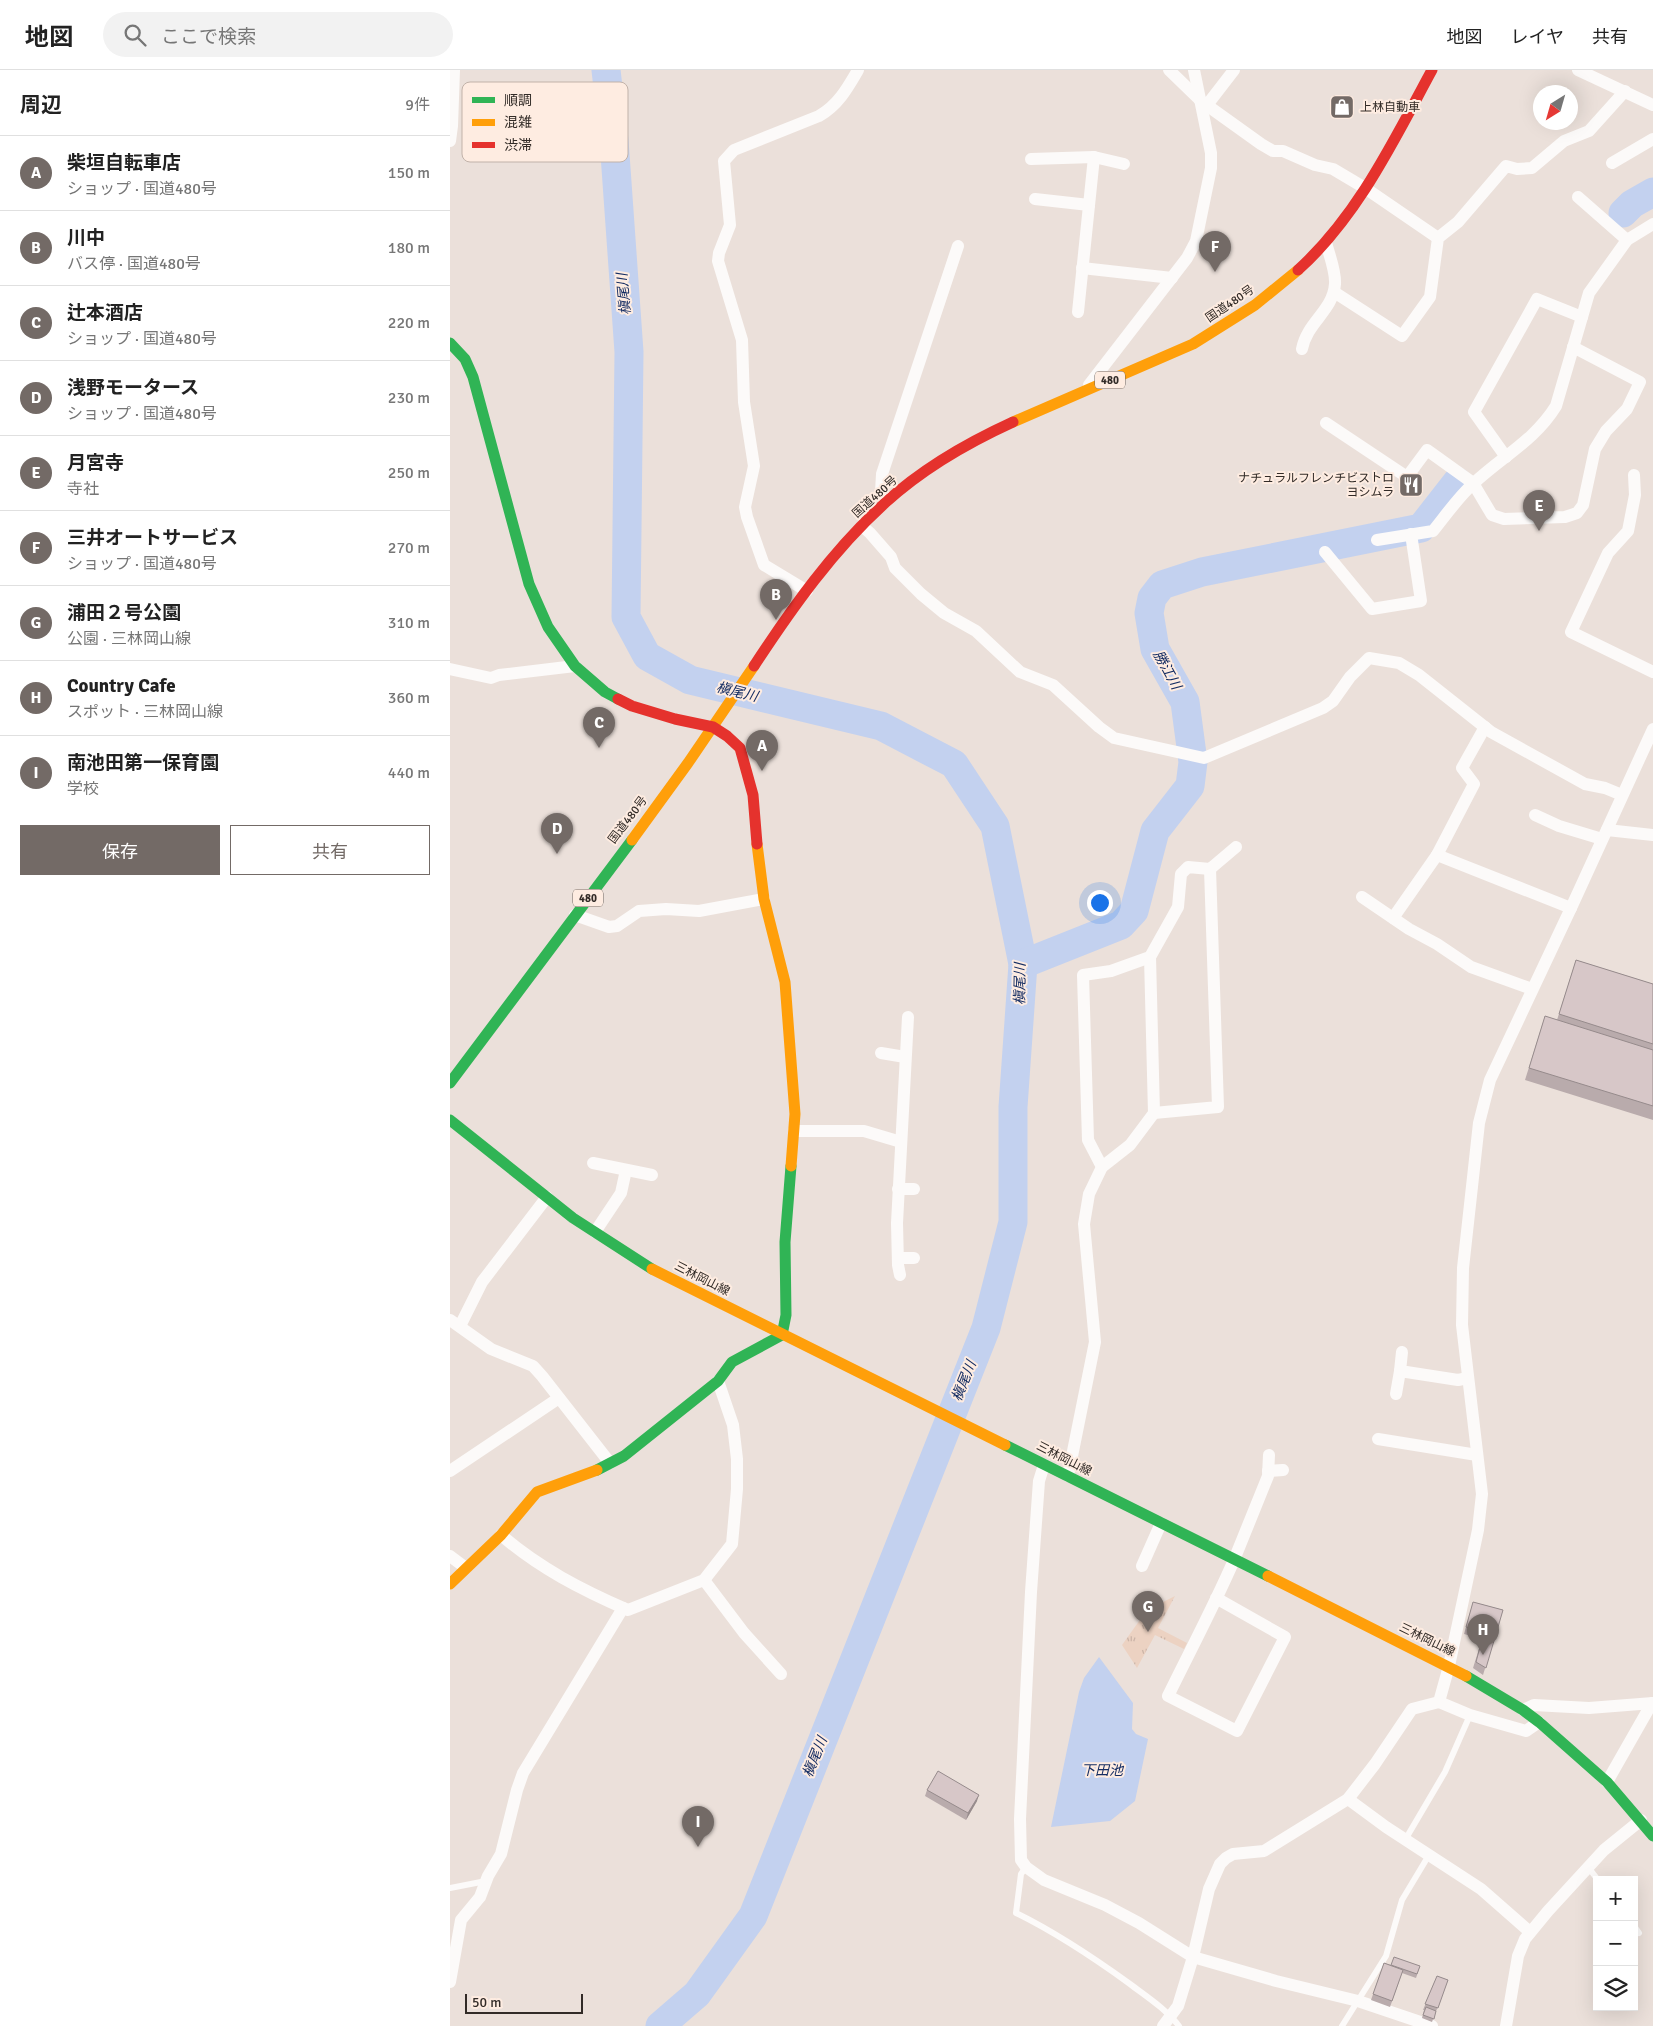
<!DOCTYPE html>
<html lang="ja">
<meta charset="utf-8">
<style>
:root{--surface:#fff;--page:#f2f2f2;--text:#222;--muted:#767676;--line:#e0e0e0;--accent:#736a66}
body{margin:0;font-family:Signika,"Noto Sans JP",sans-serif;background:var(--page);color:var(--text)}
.controls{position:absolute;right:15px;bottom:15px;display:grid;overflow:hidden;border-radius:0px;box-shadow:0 5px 20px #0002}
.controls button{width:45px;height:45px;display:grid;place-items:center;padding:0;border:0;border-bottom:1px solid var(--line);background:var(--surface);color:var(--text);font:25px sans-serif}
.compass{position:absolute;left:1083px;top:15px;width:45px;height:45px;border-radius:50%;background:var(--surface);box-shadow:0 5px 20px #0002;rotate:217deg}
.scale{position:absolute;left:15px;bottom:12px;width:118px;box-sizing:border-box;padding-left:5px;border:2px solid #322b27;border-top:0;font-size:14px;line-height:18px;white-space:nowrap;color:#322b27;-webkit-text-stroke:4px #feece1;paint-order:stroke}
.you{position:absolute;left:649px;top:832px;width:18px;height:18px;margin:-12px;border:4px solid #fff;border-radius:50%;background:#1a73e8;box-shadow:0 0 0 8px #1a73e833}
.badge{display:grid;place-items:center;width:32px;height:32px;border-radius:50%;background:var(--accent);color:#fff;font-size:16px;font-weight:700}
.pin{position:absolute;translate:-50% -41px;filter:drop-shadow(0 1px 2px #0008)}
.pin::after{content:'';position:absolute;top:26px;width:18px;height:15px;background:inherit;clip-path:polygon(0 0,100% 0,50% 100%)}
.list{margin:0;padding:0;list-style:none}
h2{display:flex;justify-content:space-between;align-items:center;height:65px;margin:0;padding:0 20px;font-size:21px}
h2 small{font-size:16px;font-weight:400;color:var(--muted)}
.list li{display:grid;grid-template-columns:32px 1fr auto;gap:15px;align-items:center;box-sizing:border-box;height:75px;padding:0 20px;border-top:1px solid var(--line)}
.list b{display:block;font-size:19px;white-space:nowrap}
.list p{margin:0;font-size:16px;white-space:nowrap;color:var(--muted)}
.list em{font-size:16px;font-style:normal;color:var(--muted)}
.actions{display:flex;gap:10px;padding:15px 20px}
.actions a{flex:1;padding:11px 0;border:1px solid var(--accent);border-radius:0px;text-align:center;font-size:18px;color:var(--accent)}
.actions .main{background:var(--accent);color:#fff}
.icon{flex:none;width:28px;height:28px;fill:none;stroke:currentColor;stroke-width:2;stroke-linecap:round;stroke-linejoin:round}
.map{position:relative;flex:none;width:1203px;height:1956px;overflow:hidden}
header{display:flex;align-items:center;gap:30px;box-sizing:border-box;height:70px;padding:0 25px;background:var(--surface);border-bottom:1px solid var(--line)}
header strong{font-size:24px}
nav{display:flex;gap:28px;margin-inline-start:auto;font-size:18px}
.search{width:350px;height:45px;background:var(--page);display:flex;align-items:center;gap:12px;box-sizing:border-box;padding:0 18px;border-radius:28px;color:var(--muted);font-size:19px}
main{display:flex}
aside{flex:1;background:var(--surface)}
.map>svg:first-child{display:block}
.grass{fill:url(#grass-tufts)}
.water{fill:#c3d1ef}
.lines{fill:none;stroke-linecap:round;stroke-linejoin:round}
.river{stroke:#c3d1ef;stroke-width:29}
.lane{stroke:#fcfaf9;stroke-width:6}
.street{stroke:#fcfaf9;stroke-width:12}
.fast{stroke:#30b455;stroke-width:11}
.slow{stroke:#ff9f0a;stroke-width:11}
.jam{stroke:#e5322d;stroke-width:11}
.wall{fill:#b9abac}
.shaded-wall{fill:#968b8c}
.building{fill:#d7c7c8;stroke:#968b8c}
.labels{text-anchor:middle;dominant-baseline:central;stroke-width:4;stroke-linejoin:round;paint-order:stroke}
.shield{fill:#feece1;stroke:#6f655f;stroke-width:1}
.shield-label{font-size:11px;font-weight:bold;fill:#322b27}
.poi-label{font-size:12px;fill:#322b27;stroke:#feece1;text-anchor:start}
.street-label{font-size:12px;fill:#322b27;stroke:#feece1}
.water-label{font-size:14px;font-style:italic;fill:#152d63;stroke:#feece1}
.key{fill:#feece1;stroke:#c1b2a9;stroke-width:1}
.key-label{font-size:14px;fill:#322b27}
</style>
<header>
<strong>地図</strong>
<div class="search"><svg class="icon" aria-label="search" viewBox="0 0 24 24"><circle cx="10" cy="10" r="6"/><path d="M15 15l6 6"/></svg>ここで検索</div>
<nav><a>地図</a><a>レイヤ</a><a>共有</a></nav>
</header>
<main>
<aside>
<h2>周辺<small>9件</small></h2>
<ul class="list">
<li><span class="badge">A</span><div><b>柴垣自転車店</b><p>ショップ · 国道480号</p></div><em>150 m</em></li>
<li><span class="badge">B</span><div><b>川中</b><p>バス停 · 国道480号</p></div><em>180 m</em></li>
<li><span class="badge">C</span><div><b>辻本酒店</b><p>ショップ · 国道480号</p></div><em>220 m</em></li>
<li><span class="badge">D</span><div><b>浅野モータース</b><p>ショップ · 国道480号</p></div><em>230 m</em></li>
<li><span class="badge">E</span><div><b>月宮寺</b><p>寺社</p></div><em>250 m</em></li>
<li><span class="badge">F</span><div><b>三井オートサービス</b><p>ショップ · 国道480号</p></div><em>270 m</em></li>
<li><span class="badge">G</span><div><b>浦田２号公園</b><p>公園 · 三林岡山線</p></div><em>310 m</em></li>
<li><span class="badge">H</span><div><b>Country Cafe</b><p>スポット · 三林岡山線</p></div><em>360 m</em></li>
<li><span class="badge">I</span><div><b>南池田第一保育園</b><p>学校</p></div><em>440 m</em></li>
</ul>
<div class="actions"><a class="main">保存</a><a>共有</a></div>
</aside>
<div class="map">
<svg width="1203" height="1956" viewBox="0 0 1203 1956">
<defs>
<pattern id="grass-tufts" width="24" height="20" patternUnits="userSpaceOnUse" patternTransform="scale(1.25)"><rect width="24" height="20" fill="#ecd2c2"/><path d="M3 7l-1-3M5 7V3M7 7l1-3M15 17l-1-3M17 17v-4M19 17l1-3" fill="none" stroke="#cbb4a7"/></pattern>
</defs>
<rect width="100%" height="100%" fill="#ebe0da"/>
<path class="grass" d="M 725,1526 L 708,1558 L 737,1573 L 734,1579 L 705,1565 L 687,1598 L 672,1575 L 697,1540 Z"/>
<path class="water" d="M 649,1587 L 683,1633 L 682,1659 L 686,1664 L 698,1669 L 685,1731 L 660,1751 L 601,1757 L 629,1622 L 634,1608 Z"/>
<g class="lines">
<g class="river">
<path d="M 156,0 L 164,70 L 179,282 L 176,547 L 197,586 L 240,610 L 431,656 L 504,694 L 545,756 L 573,894 L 563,1037 L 563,1152 L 536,1258 L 303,1846 L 247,1924 L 210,1956"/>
<path d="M 1173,143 L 1182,134 L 1203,122"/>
<path d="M 573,894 L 671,855 L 684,841 L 705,761 L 740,716 L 743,692 L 735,632 L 705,579 L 699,543 L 702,528 L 712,515 L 752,502 L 971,458 L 1007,412"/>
</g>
<g class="lane">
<path d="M 955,1770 L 995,1702 L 1020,1645"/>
<path d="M 576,1797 L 571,1804 L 566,1843 C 607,1863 644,1888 680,1914 C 697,1927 716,1939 729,1956"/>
<path d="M 1138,1797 L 1148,1810"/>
<path d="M 0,1818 L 36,1811"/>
<path d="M 1184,1856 L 1189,1863"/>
<path d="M 892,1956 L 936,1886 L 952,1830 L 979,1785"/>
</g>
<g class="street">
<path d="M 719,0 L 751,31 L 811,74 L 823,81 L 833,81 L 865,95 L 883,99 L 915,118 L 988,168"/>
<path d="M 1128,0 L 1203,35"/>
<path d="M 757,35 L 784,0"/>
<path d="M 0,71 L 2,56 L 4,0"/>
<path d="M 581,89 L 644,87 L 674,94"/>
<path d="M 1162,93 L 1203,69"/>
<path d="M 1128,127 L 1177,170"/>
<path d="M 585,129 L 639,135"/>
<path d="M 632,198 L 722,208"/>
<path d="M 884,222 L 952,266 L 980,227 L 988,168 L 1008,152 L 1056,96 L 1067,99 L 1082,98 L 1114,71 L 1139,61 L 1175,21"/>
<path d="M 628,242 L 644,87"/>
<path d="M 852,279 C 857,252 883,241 885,214 C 886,201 879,185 876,172"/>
<path d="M 639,315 L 737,188 L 746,171 L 761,98 L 761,83 L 744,0"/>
<path d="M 876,353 L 957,407 L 977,380 L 1023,413 L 1042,445 L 1054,449 L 1115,447 L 1127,443 L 1133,435 L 1145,379 L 1156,361 L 1177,339 L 1190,312 L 1123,277"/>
<path d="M 1056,387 L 1024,342 L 1087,229 L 1132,247"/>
<path d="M 1184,405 L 1185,425 L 1178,461 L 1158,483 L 1121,562 L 1203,602"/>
<path d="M 437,431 L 431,422 L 432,404 L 508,176"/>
<path d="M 412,456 L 420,463 L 441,487 L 445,498 L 471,524 L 494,543 L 526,561 L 570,602 L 603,615 L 649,657 L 664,668 L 754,688 L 873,638 L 883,631 L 900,607 L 919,588 L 949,593 L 969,605 L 1041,662 L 1135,714 L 1155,718 L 1172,725"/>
<path d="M 927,470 L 983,461 C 996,445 1009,426 1024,413 C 1053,386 1085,370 1106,336 L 1139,223 L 1177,170 L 1203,154"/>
<path d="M 875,482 L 922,539 L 971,531 L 961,464"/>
<path d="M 357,521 L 314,495 L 297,447 L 295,437 L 304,396 L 294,332 L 292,270 L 268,191 L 269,183 L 280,155 L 274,91 L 284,80 L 369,46 C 388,35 397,19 408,0"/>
<path d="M 0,599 L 41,608 L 49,605 L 125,596"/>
<path d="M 1085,745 L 1109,756 L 1152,769"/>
<path d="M 1157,760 L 1203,765"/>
<path d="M 987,785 L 1121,838"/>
<path d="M 912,827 L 959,859 L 987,874 L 1021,897 L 1082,919"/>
<path d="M 125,845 L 159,857 L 167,856 L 189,841 L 216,839 L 249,841 L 314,829"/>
<path d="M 943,848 L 987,785 L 1024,714 L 1012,698 L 1035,657"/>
<path d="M 431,983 L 455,987"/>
<path d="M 704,1043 L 768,1037 L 760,799"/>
<path d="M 344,1061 L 414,1061 L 451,1072"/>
<path d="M 143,1093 L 202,1105"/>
<path d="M 652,1097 L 638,1070 L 633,905 L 661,901 L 700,887 L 728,837 L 731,804 L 738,797 L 760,799 L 786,777"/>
<path d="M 448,1119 L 464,1119"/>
<path d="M 145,1162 L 171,1123 L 176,1100"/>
<path d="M 448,1188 L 464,1188"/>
<path d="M 450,1205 L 448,1195 L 447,1153 L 458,947"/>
<path d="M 0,1250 L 41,1279 L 83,1296 L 92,1306 L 160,1393"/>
<path d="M 10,1256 L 32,1212 L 97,1127"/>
<path d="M 952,1282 L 950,1301 L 1008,1310 L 1018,1308"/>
<path d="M 946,1324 L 950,1301"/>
<path d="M 928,1369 L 1027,1385"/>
<path d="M 594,1395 L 589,1411 L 581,1522 L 570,1749 L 571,1790 L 576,1797 L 594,1810 L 655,1835 L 689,1853 L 743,1887 L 826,1911 L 908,1931 L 982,1956"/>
<path d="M 0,1401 L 109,1328"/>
<path d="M 818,1401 L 833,1400"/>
<path d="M 618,1406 L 645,1272 L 634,1154 L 639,1124 L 652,1097 L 680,1075 L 704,1043 L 700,887"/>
<path d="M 51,1465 C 89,1498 132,1520 178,1540 L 254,1510 L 282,1474 L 287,1419 L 287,1389 L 283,1355 L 268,1311"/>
<path d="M 0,1486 L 16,1498"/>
<path d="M 692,1496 L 711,1453"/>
<path d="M 254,1510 L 294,1563 L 331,1604"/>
<path d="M 766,1528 L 835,1567 L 787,1661 L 718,1626 C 740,1581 764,1536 784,1490 L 818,1406 L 819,1385"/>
<path d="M 989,1632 L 1020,1645 L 1076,1661 L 1089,1652"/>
<path d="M 1073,1640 L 1084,1635 L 1139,1638 L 1203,1633"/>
<path d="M 1157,1712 L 1202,1633"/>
<path d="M 898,1729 L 936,1757 L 1031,1819 L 1080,1862"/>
<path d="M 0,1912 L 11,1850 L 30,1827 L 38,1806 L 51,1784 L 67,1720 L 73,1703 L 173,1538"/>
<path d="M 713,1956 L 728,1936 L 743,1887 L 759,1819 L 770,1794 L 776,1788 L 783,1784 L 814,1781 L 898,1729 L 925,1694 L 962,1639 L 989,1632 L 999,1596 L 1028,1460 L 1032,1424 L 1012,1255 L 1013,1198 L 1029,1053 L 1040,1010 L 1121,838 L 1203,659"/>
<path d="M 1056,1956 L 1068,1886 L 1075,1869 L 1098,1841 L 1154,1780 L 1191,1750"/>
</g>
<g class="fast">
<path d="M 0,273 L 15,289 L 23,307 L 79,514 L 98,557 L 125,596 L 155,622 L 168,629"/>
<path d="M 0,1013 L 182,770"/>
<path d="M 0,1050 L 123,1148 L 202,1199"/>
<path d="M 555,1375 L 818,1506"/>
<path d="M 147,1400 L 174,1386 L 268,1311 L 282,1292 L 332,1265 L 336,1245 L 335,1172 L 341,1096"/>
<path d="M 1016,1606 L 1073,1640 L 1089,1652 L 1157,1712 L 1203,1766"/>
</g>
<g class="slow">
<path d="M 563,352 L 743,274 L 805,235 L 848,200"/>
<path d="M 182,770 L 238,693 L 304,596"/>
<path d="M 307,774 L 314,829 L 335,912 L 345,1044 L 341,1096"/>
<path d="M 202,1199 L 555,1375"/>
<path d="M 818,1506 L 1016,1606"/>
<path d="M 0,1514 L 51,1465 L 87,1422 L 147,1400"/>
</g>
<g class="jam">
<path d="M 848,200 C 908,146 944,70 982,0"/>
<path d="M 304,596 C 342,538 383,480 435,433 C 472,399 517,373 563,352"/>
<path d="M 168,629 L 182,636 L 225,649 L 263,657 L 277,666 L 290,678 L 303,725 L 307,774"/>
</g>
</g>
<g class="wall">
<path d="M 1126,890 L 1203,914 L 1203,1050 L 1075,1010 L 1095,946 L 1107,950 Z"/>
<path d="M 1023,1532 L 1053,1540 L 1033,1605 L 1023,1598 L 1032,1569 L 1014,1564 Z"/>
<path d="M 477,1720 L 527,1731 L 516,1750 L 475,1726 Z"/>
<path d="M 934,1893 L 941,1895 L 970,1896 L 966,1908 L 952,1903 L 940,1937 L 921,1930 Z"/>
<path d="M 987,1906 L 998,1910 L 982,1952 L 972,1948 L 974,1940 L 973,1940 Z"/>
</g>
<path class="shaded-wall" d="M 529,1725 L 527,1731 L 516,1750 L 518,1743 Z"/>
<g class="building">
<path d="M 1126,890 L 1203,914 L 1203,974 L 1109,944 Z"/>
<path d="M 1095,946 L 1203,980 L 1203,1036 L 1079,998 Z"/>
<path d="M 1023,1532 L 1053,1540 L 1036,1598 L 1026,1592 L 1034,1562 L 1016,1557 Z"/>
<path d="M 488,1701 L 529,1725 L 518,1743 L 477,1720 Z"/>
<path d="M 944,1887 L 970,1896 L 967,1904 L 941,1895 Z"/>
<path d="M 934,1893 L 953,1900 L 942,1931 L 923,1924 Z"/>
<path d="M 987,1906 L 998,1910 L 988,1938 L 975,1934 Z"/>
<path d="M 976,1937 L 986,1941 L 984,1949 L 973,1945 Z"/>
</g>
<defs>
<symbol id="shop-square" viewBox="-11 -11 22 22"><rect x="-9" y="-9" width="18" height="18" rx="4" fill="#736a66" stroke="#feece1"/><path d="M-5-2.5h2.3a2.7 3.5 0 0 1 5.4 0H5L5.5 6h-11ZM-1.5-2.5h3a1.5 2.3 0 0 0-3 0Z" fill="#fff"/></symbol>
<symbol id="restaurant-square" viewBox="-11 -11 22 22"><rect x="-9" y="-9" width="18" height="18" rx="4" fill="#736a66" stroke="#feece1"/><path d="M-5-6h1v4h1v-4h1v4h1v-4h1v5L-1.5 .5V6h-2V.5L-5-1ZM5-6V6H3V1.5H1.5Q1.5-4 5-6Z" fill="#fff"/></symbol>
</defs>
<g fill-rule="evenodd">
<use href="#shop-square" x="878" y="23" width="28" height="28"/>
<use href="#restaurant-square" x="947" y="401" width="28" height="28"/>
</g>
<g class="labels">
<g class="shield">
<rect x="645" y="301.5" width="30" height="17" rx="4"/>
<rect x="123" y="819.5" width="30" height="17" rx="4"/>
</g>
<g class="shield-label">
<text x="660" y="310">480</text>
<text x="138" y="828">480</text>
</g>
<g class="poi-label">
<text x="910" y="37">上林自動車</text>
<text x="944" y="408" text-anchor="end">ナチュラルフレンチビストロ<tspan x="944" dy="14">ヨシムラ</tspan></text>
</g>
<g class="street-label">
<text transform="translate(780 234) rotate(-34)">国道480号</text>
<text transform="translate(425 427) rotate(-42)">国道480号</text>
<text transform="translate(178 750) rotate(-53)">国道480号</text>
<text transform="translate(252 1209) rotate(27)">三林岡山線</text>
<text transform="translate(614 1389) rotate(27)">三林岡山線</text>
<text transform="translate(977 1570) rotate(26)">三林岡山線</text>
</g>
<g class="water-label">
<text transform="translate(174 224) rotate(-95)">槇尾川</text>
<text transform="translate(717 600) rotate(61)">勝江川</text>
<text transform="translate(287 622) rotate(14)">槇尾川</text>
<text transform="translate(570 914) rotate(-89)">槇尾川</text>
<text transform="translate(514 1311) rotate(-68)">槇尾川</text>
<text transform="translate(365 1687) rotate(-68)">槇尾川</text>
<text x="652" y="1700">下田池</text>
</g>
</g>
<rect x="12" y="12" width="166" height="80" rx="8" class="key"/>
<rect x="22" y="27" width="23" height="6" fill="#30b455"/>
<rect x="22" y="49" width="23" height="7" fill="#ff9f0a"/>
<rect x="22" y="72" width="23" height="6" fill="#e5322d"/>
<g class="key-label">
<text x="54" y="35">順調</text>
<text x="54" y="57">混雑</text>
<text x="54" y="80">渋滞</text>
</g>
</svg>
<div class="controls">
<button>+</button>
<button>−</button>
<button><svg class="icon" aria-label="layers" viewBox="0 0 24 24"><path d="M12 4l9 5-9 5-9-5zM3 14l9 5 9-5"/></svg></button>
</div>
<svg class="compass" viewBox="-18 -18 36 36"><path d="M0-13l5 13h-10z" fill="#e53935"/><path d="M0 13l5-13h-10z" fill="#767676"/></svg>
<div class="scale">50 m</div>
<div class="you"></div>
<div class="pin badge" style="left:312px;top:701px">A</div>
<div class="pin badge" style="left:326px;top:550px">B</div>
<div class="pin badge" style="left:149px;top:678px">C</div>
<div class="pin badge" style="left:107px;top:784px">D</div>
<div class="pin badge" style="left:1089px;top:461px">E</div>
<div class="pin badge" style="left:765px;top:202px">F</div>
<div class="pin badge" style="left:698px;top:1562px">G</div>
<div class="pin badge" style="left:1033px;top:1585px">H</div>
<div class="pin badge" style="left:248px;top:1777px">I</div>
</div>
</main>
